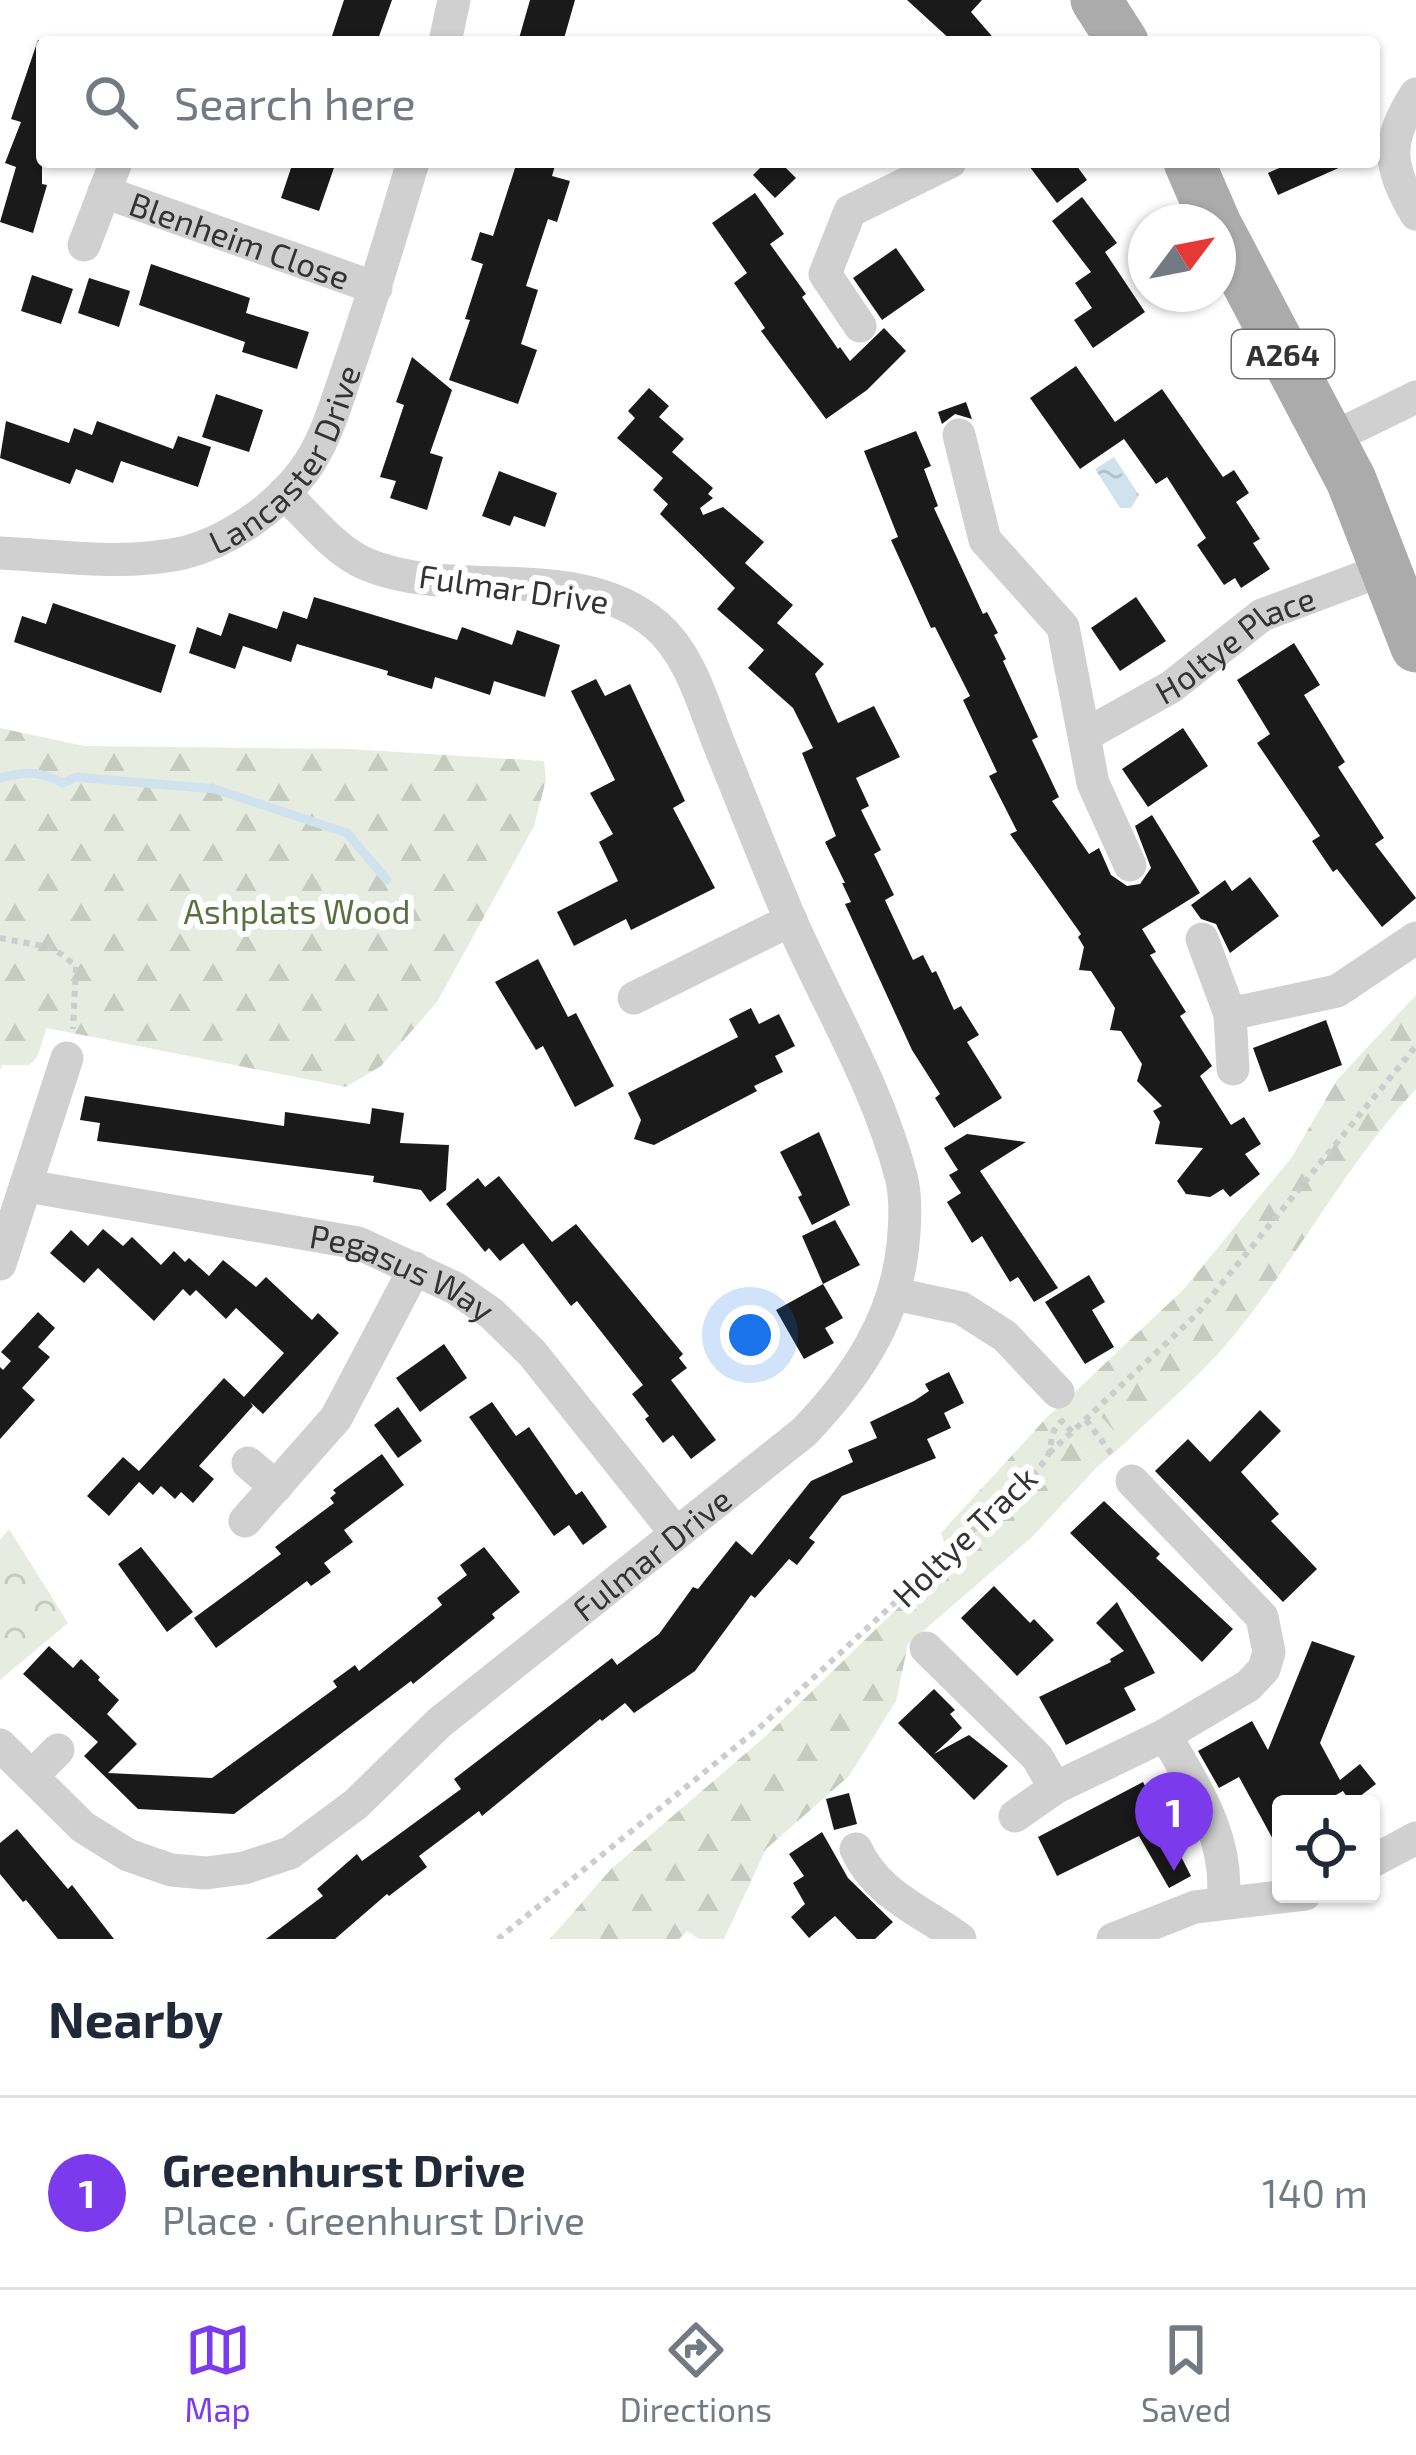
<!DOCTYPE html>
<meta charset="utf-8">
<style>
:root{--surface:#fff;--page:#f2f2f3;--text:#1f2937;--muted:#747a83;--line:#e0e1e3;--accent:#7c3aed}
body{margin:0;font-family:"Exo 2",sans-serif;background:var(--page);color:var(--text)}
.controls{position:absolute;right:36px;bottom:36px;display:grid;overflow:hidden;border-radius:12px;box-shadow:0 3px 9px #0004}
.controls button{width:108px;height:108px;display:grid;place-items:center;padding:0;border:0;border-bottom:3px solid var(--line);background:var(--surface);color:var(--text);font:60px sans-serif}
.compass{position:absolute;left:1128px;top:204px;width:108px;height:108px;border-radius:50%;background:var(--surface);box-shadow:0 3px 9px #0004;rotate:58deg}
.you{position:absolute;left:750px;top:1335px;width:42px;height:42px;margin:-30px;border:9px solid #fff;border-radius:50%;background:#1a73e8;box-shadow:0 0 0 18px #1a73e833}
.badge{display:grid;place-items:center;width:78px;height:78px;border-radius:50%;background:var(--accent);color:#fff;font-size:39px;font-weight:700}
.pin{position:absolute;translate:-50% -99px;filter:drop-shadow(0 3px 6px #0008)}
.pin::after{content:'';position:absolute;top:63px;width:42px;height:36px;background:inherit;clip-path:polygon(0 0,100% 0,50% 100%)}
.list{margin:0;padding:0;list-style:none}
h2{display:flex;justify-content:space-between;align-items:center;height:156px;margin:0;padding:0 48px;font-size:51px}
h2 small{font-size:39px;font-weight:400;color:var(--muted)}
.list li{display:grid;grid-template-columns:78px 1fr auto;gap:36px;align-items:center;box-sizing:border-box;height:192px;padding:0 48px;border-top:3px solid var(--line)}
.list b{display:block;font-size:45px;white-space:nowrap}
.list p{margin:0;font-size:39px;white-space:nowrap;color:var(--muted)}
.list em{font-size:39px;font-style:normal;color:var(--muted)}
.icon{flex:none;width:66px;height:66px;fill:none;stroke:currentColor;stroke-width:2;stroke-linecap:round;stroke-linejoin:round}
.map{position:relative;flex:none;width:1416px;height:1939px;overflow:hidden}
.search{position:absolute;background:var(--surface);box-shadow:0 3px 9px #0004;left:36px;right:36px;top:36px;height:132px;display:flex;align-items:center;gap:30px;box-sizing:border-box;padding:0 42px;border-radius:12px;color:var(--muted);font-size:45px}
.sheet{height:348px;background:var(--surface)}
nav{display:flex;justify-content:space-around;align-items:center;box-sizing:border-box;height:168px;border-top:3px solid var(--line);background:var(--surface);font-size:33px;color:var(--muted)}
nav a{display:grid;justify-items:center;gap:6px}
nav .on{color:var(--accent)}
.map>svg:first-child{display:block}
.green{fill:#e6ecdf}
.forest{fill:url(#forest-firs)}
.park{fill:url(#park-crowns)}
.water{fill:url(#water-ripples)}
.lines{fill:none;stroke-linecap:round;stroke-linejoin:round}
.stream{stroke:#cfe2ee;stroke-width:9}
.building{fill:#1a1a1a}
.path{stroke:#cdcdcd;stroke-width:6;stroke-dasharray:6 6;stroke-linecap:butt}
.minor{stroke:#d0d0d0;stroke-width:33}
.primary{stroke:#ababab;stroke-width:51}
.labels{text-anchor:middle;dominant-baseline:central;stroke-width:12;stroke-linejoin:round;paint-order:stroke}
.shield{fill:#fff;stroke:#707070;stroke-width:3}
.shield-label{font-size:30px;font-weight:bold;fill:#333}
.street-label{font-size:33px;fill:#333;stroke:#fff}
.park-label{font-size:33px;fill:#56703f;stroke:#fff}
</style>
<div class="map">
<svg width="1416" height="1939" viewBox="0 0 1416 1939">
<defs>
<pattern id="forest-firs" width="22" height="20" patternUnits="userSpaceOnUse" patternTransform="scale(3)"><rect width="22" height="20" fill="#e6ecdf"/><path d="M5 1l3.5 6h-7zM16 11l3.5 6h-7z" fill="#c6cbc0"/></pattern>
<pattern id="park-crowns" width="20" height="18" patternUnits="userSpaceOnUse" patternTransform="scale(3)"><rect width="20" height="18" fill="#e6ecdf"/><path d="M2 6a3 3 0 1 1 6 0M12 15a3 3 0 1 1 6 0" fill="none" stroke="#c6cbc0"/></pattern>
<pattern id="water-ripples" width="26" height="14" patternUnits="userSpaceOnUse" patternTransform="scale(3)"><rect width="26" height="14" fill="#cfe2ee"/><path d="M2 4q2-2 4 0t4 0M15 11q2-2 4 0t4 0" fill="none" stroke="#b2c2cd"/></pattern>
</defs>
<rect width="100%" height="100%" fill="#fff"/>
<path class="green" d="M 1077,1390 L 1125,1443 L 1097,1467 L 1047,1417 Z"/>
<g class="forest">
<path d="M 0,728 L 84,746 L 349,749 L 544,761 L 546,780 L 534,826 L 437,1002 L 381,1066 L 346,1087 L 47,1028 L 37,1057 L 29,1065 L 2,1065 L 0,1070 Z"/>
<path d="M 1416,995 L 1416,1089 C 1345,1165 1297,1260 1230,1340 C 1199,1377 1160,1409 1125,1443 L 1077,1390 L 1184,1289 L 1292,1157 L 1337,1080 Z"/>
<path d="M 1047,1417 L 1097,1467 L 1032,1537 L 908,1644 L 896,1701 L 849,1776 L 766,1849 L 724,1939 L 699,1939 L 687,1931 L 679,1939 L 550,1939 L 611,1869 L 767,1735 L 950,1557 L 941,1533 Z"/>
</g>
<path class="park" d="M 9,1529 L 68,1623 L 0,1680 L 0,1540 Z"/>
<path class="water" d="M 1114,457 L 1139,495 L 1131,508 L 1120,508 L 1095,469 Z"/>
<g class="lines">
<path class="stream" d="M 0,778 C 25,771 40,771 63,783 L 76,777 L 215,789 L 347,833 L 387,880"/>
</g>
<g class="building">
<path d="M 344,0 L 392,0 L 377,42 L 330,42 Z"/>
<path d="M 530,0 L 575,0 L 563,42 L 518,42 Z"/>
<path d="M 907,0 L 982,0 L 971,12 L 997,42 L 953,42 Z"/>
<path d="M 38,40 L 42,40 L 42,184 L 47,185 L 33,233 L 0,222 L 16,167 L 5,163 L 21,122 L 11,119 Z"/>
<path d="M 293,162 L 336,162 L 319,211 L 281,198 Z"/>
<path d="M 517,162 L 556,162 L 552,176 L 570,181 L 557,222 L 548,219 L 526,286 L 538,290 L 521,344 L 537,350 L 518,404 L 449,380 L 470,320 L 465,319 L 483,264 L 471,260 L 480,232 L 493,236 Z"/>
<path d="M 766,162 L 780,162 L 796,178 L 775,198 L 753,175 Z"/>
<path d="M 1026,162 L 1074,162 L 1087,180 L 1057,203 Z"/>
<path d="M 1293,162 L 1352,162 L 1278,195 L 1268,173 Z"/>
<path d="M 755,193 L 784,234 L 770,244 L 806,294 L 802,297 L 838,349 L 840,347 L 850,361 L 884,328 L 906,351 L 867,390 L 826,419 L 761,331 L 765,328 L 734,283 L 747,273 L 712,223 Z"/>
<path d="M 1082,197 L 1117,243 L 1105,252 L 1145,312 L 1093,348 L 1074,320 L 1092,308 L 1075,283 L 1091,272 L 1052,221 Z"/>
<path d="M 896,248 L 925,290 L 882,320 L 853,278 Z"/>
<path d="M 151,264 L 250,298 L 246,313 L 309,332 L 297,369 L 242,352 L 245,342 L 139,305 Z"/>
<path d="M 32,275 L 73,289 L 61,324 L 21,311 Z"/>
<path d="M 89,278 L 130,291 L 119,327 L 78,313 Z"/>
<path d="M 412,357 L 452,390 L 430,453 L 443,457 L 427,510 L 390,498 L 396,481 L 380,477 L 404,405 L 396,402 Z"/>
<path d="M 1076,366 L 1115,422 L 1162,389 L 1223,477 L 1234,470 L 1249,493 L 1236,502 L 1260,539 L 1253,543 L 1270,569 L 1241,588 L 1235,578 L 1224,585 L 1197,545 L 1206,538 L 1167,477 L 1156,484 L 1124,439 L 1080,469 L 1030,398 Z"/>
<path d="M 649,388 L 669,406 L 659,417 L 684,439 L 672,452 L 713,488 L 708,494 L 713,498 L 700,508 L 703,515 L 723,507 L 764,542 L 745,563 L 793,605 L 777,623 L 824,664 L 815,674 L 838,723 L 874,706 L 900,757 L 856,778 L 869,806 L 861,810 L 881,850 L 874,854 L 894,895 L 885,900 L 913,960 L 923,955 L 932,973 L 936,971 L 954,1010 L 961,1006 L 979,1035 L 967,1042 L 1002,1098 L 954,1128 L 935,1098 L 940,1094 L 912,1050 L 845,904 L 851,902 L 842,883 L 845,883 L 825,842 L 836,836 L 802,753 L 813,748 L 793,708 L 748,668 L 764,650 L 717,609 L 735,588 L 660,514 L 668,504 L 653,490 L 663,478 L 617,438 L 635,418 L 628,411 Z"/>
<path d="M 216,394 L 263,410 L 249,452 L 202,437 Z"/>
<path d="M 966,402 L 972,419 L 955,414 L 942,424 L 938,412 Z"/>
<path d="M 6,421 L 69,443 L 74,428 L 92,435 L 97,421 L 173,449 L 178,436 L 211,447 L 198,487 L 121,461 L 113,483 L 76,469 L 70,484 L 0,458 Z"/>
<path d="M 916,431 L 931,466 L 924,469 L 938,506 L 934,508 L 983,614 L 987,612 L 998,633 L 994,635 L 1006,659 L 1003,661 L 1038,737 L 1032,740 L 1059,797 L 1052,801 L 1089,854 L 1099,848 L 1111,875 L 1127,886 L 1140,884 L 1151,868 L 1135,826 L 1152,815 L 1200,893 L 1142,929 L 1156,952 L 1150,955 L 1186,1012 L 1180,1016 L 1212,1066 L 1200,1076 L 1231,1125 L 1244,1117 L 1261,1144 L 1245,1154 L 1260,1174 L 1230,1197 L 1223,1189 L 1210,1197 L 1186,1194 L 1177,1181 L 1203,1148 L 1155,1144 L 1160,1122 L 1153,1111 L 1162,1106 L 1137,1081 L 1142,1064 L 1121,1031 L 1110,1030 L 1115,1008 L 1091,971 L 1079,970 L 1084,947 L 1078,937 L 1081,934 L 1010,834 L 1017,831 L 989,776 L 997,772 L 963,700 L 970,696 L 935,627 L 931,628 L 891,540 L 898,537 L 864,451 Z"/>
<path d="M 499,471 L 557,493 L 545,527 L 514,516 L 510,526 L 482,516 Z"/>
<path d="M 314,597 L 457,640 L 462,627 L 512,645 L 517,630 L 560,645 L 545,697 L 494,681 L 490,695 L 435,677 L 432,689 L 387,675 L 388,671 L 297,644 L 291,662 L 243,646 L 235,669 L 189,653 L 197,627 L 221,636 L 229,613 L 277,629 L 283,611 L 307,619 Z"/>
<path d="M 1136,597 L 1166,641 L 1120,671 L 1091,628 Z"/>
<path d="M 53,603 L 176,645 L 161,693 L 14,642 L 22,616 L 46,624 Z"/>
<path d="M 1294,643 L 1320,685 L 1304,695 L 1345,762 L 1338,767 L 1384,838 L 1375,844 L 1416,898 L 1382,927 L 1337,869 L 1333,872 L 1312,841 L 1320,836 L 1257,743 L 1270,734 L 1237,680 Z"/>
<path d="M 596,679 L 605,696 L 630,684 L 685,801 L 673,808 L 715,888 L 631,930 L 626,919 L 574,946 L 557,912 L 618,881 L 599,842 L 613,834 L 590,793 L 615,780 L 571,691 Z"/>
<path d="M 1183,728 L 1208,766 L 1148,807 L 1122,769 Z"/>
<path d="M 1250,877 L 1279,916 L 1230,953 L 1216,924 L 1201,919 L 1191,905 L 1225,880 L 1232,891 Z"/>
<path d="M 538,959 L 568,1017 L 576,1013 L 614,1086 L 575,1107 L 543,1046 L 536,1050 L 495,982 Z"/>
<path d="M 751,1008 L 759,1024 L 779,1014 L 795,1046 L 775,1056 L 783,1072 L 754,1086 L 757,1091 L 654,1145 L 634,1139 L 641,1120 L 628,1093 L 738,1037 L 729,1019 Z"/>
<path d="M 1326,1020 L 1342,1065 L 1269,1092 L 1253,1048 Z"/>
<path d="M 85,1096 L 284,1126 L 285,1112 L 370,1124 L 372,1108 L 404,1113 L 400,1143 L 449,1145 L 446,1190 L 430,1202 L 421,1190 L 373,1182 L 374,1176 L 97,1141 L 100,1123 L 80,1120 Z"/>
<path d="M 819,1132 L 850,1205 L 812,1225 L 798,1197 L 802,1195 L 780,1152 Z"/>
<path d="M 967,1134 L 1026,1142 L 980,1171 L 1058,1288 L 1034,1302 L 1018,1277 L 1010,1282 L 982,1236 L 972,1243 L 947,1202 L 961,1193 L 949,1175 L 958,1170 L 944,1148 Z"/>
<path d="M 499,1176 L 552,1242 L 576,1224 L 683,1354 L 679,1358 L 687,1368 L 671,1380 L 716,1440 L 691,1459 L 673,1435 L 663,1443 L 645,1419 L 649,1416 L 632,1394 L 643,1385 L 577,1301 L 571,1306 L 523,1243 L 500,1261 L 489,1248 L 485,1252 L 446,1204 L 478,1178 L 485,1187 Z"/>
<path d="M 835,1220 L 860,1265 L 823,1284 L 802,1236 Z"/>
<path d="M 103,1229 L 123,1246 L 132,1237 L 161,1265 L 174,1251 L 185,1262 L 189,1258 L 209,1276 L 223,1260 L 256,1287 L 266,1277 L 312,1320 L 318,1313 L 339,1333 L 263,1414 L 250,1402 L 253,1406 L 199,1466 L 214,1479 L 193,1503 L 181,1492 L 175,1499 L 161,1486 L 153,1495 L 139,1482 L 109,1516 L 87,1496 L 123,1457 L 139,1471 L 224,1378 L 244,1397 L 284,1353 L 236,1308 L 226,1319 L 196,1290 L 205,1281 L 190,1296 L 183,1289 L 154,1321 L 98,1268 L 84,1283 L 50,1253 L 71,1230 L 88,1246 Z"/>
<path d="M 1089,1275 L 1105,1302 L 1092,1310 L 1114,1347 L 1085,1364 L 1045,1302 Z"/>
<path d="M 823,1284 L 843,1318 L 825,1328 L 834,1343 L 804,1359 L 776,1310 Z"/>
<path d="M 38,1312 L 55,1328 L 38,1347 L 50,1357 L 22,1388 L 35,1400 L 0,1439 L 0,1367 L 3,1370 L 11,1361 L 1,1352 Z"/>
<path d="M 444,1344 L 467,1378 L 420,1412 L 396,1378 Z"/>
<path d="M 949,1372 L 964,1403 L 944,1413 L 951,1428 L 927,1439 L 936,1458 L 842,1496 L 809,1538 L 815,1542 L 797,1565 L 789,1559 L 755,1598 L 751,1595 L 695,1671 L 634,1713 L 625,1703 L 602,1721 L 600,1719 L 482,1816 L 479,1811 L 419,1856 L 427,1867 L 389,1896 L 387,1894 L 335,1939 L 266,1939 L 323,1896 L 317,1889 L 357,1854 L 362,1861 L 387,1843 L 461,1789 L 454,1779 L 570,1690 L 612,1658 L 617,1665 L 659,1634 L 693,1587 L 698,1589 L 736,1541 L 752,1555 L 811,1481 L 853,1462 L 848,1450 L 877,1438 L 870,1422 L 914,1401 L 929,1391 L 925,1384 Z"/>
<path d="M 492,1402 L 516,1436 L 529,1427 L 576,1495 L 582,1491 L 607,1527 L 583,1545 L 569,1525 L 554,1536 L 469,1417 Z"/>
<path d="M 398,1407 L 422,1441 L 398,1458 L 374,1425 Z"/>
<path d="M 1260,1410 L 1281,1431 L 1241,1472 L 1279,1514 L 1271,1521 L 1317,1569 L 1283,1602 L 1155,1471 L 1188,1439 L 1210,1462 Z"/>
<path d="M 382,1454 L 404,1485 L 344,1530 L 353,1542 L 324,1563 L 331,1572 L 311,1586 L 307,1581 L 216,1648 L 194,1618 L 281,1554 L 275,1547 L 334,1503 L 330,1498 L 336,1493 L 333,1490 Z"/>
<path d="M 1104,1501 L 1160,1554 L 1156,1558 L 1233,1629 L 1202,1662 L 1070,1533 Z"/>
<path d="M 141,1547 L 193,1612 L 167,1632 L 118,1564 Z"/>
<path d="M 484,1547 L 520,1592 L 492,1614 L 495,1618 L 413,1684 L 411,1681 L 234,1814 L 138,1809 L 84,1756 L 98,1742 L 23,1674 L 49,1646 L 73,1668 L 81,1659 L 100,1677 L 98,1680 L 119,1700 L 107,1714 L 137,1744 L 108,1773 L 212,1778 L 337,1687 L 333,1681 L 355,1665 L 359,1671 L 442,1605 L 437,1598 L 467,1575 L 460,1565 Z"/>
<path d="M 994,1586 L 1030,1623 L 1034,1619 L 1054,1640 L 1017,1676 L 961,1618 Z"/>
<path d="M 1117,1602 L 1155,1673 L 1124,1688 L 1136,1710 L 1066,1745 L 1039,1697 L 1111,1662 L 1110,1659 L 1124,1651 L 1096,1623 Z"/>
<path d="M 1312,1641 L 1355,1656 L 1320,1743 L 1340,1780 L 1360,1764 L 1376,1784 L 1351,1803 L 1343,1791 L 1320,1804 L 1281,1804 L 1281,1854 L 1239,1777 L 1219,1788 L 1198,1751 L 1252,1721 L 1268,1750 Z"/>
<path d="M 934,1689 L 955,1710 L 950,1714 L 962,1728 L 934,1754 L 969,1735 L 1008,1766 L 974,1800 L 898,1723 Z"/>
<path d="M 1143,1782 L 1191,1876 L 1169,1888 L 1139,1836 L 1057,1876 L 1038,1837 Z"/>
<path d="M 849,1793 L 857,1824 L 834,1830 L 826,1799 Z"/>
<path d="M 17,1829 L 68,1889 L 72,1885 L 114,1939 L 58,1939 L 26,1900 L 23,1902 L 0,1874 L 0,1843 Z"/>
<path d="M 822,1832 L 848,1878 L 893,1922 L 875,1939 L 857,1939 L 835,1916 L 809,1938 L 791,1917 L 805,1904 L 793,1883 L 804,1876 L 789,1854 Z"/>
</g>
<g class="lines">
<g class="path">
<path d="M 0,938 L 53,948 L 76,966 L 73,1029"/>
<path d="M 1086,1420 L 1114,1457"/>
<path d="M 1049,1453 L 1072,1432"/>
<path d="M 498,1939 L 759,1728 L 1033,1475 C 1037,1469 1047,1460 1049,1453 C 1053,1438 1049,1433 1062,1421 L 1072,1432 L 1196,1315 L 1416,1046"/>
</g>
<g class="minor">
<path d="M 445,42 L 454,0"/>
<path d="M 1416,94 C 1385,142 1388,166 1416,214"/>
<path id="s1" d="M 104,192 L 376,288"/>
<path d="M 84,245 L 116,162"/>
<path d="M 860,326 L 825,274 L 850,211 L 950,162"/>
<path d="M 959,435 L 985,540 L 1063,627 L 1093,783 L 1130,865"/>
<path d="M 1330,439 L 1416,397"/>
<path id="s2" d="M 0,553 C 60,556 123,566 183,553 C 228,542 275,509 303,472 C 325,443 335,406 347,372 C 371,302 392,233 413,162"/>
<path id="s3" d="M 1087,734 L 1171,687 L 1262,615 L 1388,568"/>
<path d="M 1202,939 L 1230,1014 L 1233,1069"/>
<path d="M 634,998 L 791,920"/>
<path d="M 1230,1014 L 1337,991 L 1416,938"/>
<path id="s4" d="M 27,1186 L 358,1243 L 455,1288 L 491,1313 L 532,1353 L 675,1532"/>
<path d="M 0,1264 L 67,1058"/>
<path d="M 895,1294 L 961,1308 L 1005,1336 L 1058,1392"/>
<path d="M 248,1463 L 276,1487"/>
<path d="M 245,1521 L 336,1418 L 415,1268"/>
<path d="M 926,1648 L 1037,1757 L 1055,1788"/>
<path d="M 1165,1735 C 1195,1787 1230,1839 1223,1901"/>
<path id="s5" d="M 0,1745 L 83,1827 L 128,1855 L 171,1870 L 206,1873 L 244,1868 L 290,1853 L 356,1804 L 439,1723 L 804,1432 C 855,1379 896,1319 903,1244 C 905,1224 906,1199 902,1180 C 879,1089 829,1007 791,921 C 766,863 743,803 719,744 C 703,704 690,654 656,625 C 577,558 456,602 366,564 C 335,551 308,516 284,493"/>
<path d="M 33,1775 L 58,1750"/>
<path d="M 1015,1816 L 1055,1788 L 1165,1735 L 1248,1686 L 1264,1669 L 1269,1652 L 1262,1617 L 1132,1481"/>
<path d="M 856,1849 C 876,1894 922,1911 960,1939"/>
<path d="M 1371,1862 L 1416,1838"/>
<path d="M 1113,1939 L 1195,1907 L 1305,1894"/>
</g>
<g class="primary">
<path d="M 1096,0 L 1123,42"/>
<path d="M 1189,162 L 1215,222"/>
<path d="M 1218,228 L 1351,480 L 1416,647"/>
</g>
</g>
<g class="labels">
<rect class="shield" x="1232" y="330" width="102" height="48" rx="9"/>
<g class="shield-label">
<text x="1283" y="354">A264</text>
</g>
<g class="street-label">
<text stroke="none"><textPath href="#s1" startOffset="144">Blenheim Close</textPath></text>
<text stroke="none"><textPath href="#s2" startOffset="330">Lancaster Drive</textPath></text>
<text transform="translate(514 588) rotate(8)">Fulmar Drive</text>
<text stroke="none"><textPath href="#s3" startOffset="174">Holtye Place</textPath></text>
<text stroke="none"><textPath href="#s4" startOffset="387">Pegasus Way</textPath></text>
<text transform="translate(964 1536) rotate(-44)">Holtye Track</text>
<text stroke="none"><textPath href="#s5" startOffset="807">Fulmar Drive</textPath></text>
</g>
<g class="park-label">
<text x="297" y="911">Ashplats Wood</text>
</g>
</g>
</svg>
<div class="controls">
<button><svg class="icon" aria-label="locate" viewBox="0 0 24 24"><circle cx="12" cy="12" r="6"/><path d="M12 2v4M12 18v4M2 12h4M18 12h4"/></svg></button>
</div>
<svg class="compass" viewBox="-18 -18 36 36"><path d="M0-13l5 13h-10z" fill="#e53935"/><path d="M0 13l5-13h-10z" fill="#747a83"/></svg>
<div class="you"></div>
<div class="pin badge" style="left:1174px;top:1871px">1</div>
<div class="search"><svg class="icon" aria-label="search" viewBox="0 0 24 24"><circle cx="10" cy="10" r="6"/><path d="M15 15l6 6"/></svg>Search here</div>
</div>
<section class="sheet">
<h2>Nearby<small></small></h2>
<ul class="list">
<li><span class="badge">1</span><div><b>Greenhurst Drive</b><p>Place · Greenhurst Drive</p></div><em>140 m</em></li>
</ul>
</section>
<nav>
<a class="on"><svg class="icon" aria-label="map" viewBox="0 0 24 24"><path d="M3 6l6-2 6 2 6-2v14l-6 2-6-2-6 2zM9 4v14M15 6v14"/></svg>Map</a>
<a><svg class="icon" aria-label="directions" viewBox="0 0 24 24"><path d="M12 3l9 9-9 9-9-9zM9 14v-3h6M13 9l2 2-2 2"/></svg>Directions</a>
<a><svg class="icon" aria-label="saved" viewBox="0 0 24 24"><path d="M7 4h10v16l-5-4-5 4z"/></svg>Saved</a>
</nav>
